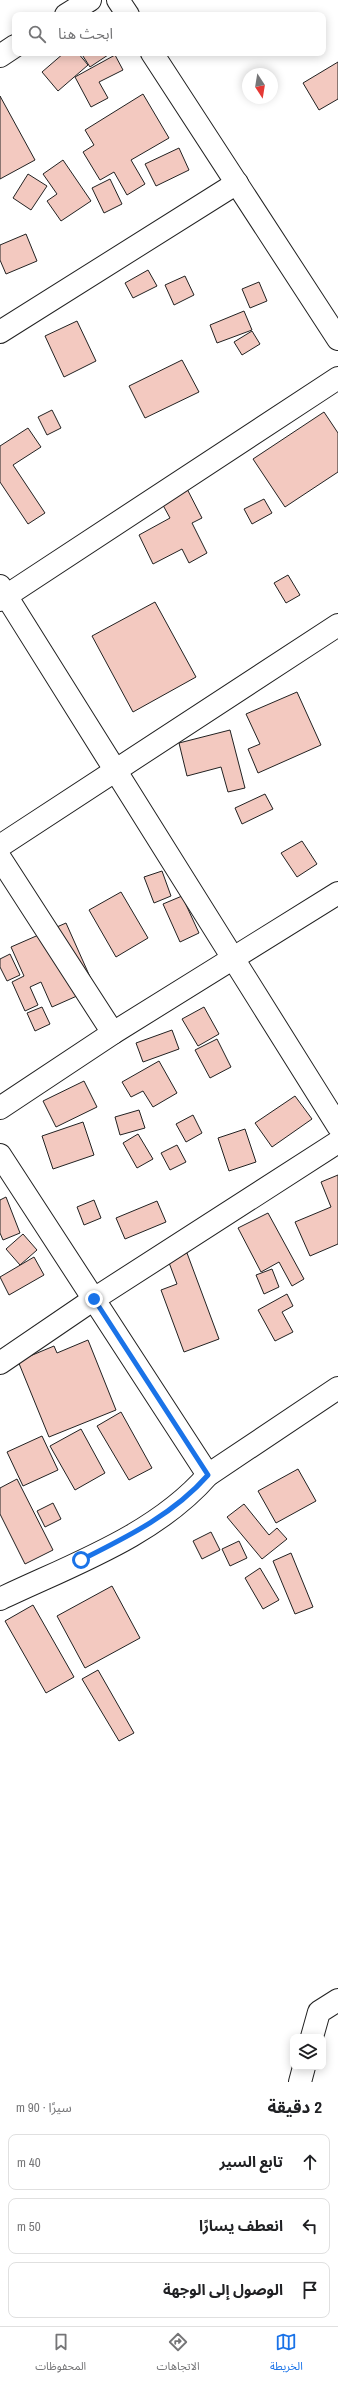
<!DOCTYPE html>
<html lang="ar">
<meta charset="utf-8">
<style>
:root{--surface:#fff;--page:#f6f6f6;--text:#202124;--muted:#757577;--line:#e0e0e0;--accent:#1a73e8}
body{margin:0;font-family:"Archivo Narrow","Noto Sans Arabic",sans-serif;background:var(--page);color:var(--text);direction:rtl}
.controls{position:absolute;right:12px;bottom:12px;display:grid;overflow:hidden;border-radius:8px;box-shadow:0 2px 10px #0003}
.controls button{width:36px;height:36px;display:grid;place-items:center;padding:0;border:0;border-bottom:1px solid var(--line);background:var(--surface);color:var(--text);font:20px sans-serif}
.compass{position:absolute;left:242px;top:68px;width:36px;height:36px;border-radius:50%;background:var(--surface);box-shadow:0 2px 10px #0003;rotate:168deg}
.stop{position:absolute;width:12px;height:12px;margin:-9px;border:3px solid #1a73e8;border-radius:50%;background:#fff}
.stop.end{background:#1a73e8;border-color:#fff;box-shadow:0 1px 4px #0008}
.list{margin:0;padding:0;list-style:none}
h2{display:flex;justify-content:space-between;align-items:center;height:52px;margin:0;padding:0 16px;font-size:17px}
h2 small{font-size:13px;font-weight:400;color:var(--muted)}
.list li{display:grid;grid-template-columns:26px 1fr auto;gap:12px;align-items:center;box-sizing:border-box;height:56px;margin:0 8px 8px;padding:0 8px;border:1px solid var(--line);border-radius:8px}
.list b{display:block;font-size:15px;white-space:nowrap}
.list em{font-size:13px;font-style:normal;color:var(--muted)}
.icon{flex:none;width:22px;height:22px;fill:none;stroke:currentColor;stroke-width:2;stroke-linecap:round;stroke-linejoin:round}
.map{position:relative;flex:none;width:338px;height:2082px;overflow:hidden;direction:ltr}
.search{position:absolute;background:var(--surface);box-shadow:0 2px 10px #0003;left:12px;right:12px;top:12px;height:44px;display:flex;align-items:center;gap:10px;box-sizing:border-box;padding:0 14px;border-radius:8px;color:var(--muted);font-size:15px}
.sheet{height:244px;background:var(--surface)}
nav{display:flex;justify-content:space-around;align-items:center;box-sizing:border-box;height:56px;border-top:1px solid var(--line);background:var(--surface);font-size:11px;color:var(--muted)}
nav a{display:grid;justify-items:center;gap:2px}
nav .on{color:var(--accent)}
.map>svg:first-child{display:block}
.building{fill:#f3c9c0;stroke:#222}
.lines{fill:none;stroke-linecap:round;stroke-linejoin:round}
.minor-casing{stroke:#222;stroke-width:24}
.minor{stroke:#fff;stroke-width:22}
.route{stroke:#1a73e8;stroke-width:5}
</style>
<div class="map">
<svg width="338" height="2082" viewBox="0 0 338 2082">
<rect width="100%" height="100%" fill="#fff"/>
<g class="building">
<path d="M 64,53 L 78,53 L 88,65 L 58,91 L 42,72 Z"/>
<path d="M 81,53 L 111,53 L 90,67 Z"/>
<path d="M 115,55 L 123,70 L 99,82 L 108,98 L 91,107 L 75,77 Z"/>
<path d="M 338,62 L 338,99 L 319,110 L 303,83 Z"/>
<path d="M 143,94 L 169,138 L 131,160 L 145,184 L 127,195 L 114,172 L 100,180 L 83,152 L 94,145 L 85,130 Z"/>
<path d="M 0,96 L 35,160 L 0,179 Z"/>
<path d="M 179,148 L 189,170 L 156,186 L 145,164 Z"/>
<path d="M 63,160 L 91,201 L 61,221 L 47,201 L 57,194 L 43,174 Z"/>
<path d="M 28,174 L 47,186 L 31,210 L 13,198 Z"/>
<path d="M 110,179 L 122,204 L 104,213 L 92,188 Z"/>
<path d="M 26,234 L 37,261 L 6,274 L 0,260 L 0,245 Z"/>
<path d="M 148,270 L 157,286 L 133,298 L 125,283 Z"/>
<path d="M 185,276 L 194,295 L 174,305 L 165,285 Z"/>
<path d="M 259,282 L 267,301 L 250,308 L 242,289 Z"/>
<path d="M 244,311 L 252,330 L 217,343 L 210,325 Z"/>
<path d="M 77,321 L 96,361 L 64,377 L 45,336 Z"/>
<path d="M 252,331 L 260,344 L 242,355 L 234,342 Z"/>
<path d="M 182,360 L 199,392 L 145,418 L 129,386 Z"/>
<path d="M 52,410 L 61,428 L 47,435 L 38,417 Z"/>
<path d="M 324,412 L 338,433 L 338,472 L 285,507 L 253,459 Z"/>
<path d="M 28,428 L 41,447 L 13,465 L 45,513 L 28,524 L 0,482 L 0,446 Z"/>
<path d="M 184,483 L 202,518 L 192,523 L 207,553 L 189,563 L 182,549 L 153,564 L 139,535 L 170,518 L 158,496 Z"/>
<path d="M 264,499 L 272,513 L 252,524 L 244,509 Z"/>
<path d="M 288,575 L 300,595 L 286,603 L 274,583 Z"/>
<path d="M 155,602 L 196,677 L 133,712 L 92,636 Z"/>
<path d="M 297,692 L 321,745 L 258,773 L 248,749 L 260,744 L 246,714 Z"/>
<path d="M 230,730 L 245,788 L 228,792 L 221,767 L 187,776 L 179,743 Z"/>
<path d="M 265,794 L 273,809 L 242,824 L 235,808 Z"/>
<path d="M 302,841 L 317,864 L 297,877 L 281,853 Z"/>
<path d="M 162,871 L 171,896 L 154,903 L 144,877 Z"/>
<path d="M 121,892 L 148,938 L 116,957 L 89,910 Z"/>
<path d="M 182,896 L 199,933 L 180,942 L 163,904 Z"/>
<path d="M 66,923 L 95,988 L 52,1007 L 41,982 L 30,987 L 38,1005 L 25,1011 L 12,982 L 24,976 L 11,947 Z"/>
<path d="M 10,954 L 20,975 L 7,981 L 0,967 L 0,959 Z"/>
<path d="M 42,1007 L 50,1024 L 35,1031 L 27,1013 Z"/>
<path d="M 204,1007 L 219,1034 L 198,1046 L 182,1019 Z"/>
<path d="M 172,1030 L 179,1049 L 143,1062 L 136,1043 Z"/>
<path d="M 217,1039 L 231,1067 L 210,1078 L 195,1050 Z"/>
<path d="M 159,1061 L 177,1093 L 153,1107 L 143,1091 L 131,1097 L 122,1082 Z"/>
<path d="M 84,1081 L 97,1107 L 56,1127 L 43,1101 Z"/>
<path d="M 295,1096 L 312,1119 L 272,1147 L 255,1123 Z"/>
<path d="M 139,1110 L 145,1128 L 120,1135 L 115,1117 Z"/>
<path d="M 193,1115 L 202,1133 L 186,1142 L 176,1124 Z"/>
<path d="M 83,1122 L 94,1155 L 53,1169 L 42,1136 Z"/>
<path d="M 245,1129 L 256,1162 L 229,1171 L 218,1138 Z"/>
<path d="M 138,1134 L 153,1159 L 137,1168 L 123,1143 Z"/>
<path d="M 177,1145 L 186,1162 L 170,1170 L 161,1153 Z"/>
<path d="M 338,1175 L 338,1244 L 310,1256 L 295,1222 L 331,1207 L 321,1182 Z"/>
<path d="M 6,1197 L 20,1233 L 3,1240 L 0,1233 L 0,1200 Z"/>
<path d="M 94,1200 L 101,1218 L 84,1225 L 77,1207 Z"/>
<path d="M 157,1201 L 166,1222 L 125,1239 L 116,1218 Z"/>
<path d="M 268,1213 L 304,1279 L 292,1286 L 279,1262 L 261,1272 L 238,1228 Z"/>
<path d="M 23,1234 L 37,1250 L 20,1265 L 6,1249 Z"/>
<path d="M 187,1253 L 219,1339 L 184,1352 L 161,1290 L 177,1284 L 168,1260 Z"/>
<path d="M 34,1257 L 44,1275 L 9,1295 L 0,1277 Z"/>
<path d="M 272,1269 L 279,1287 L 264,1294 L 256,1275 Z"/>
<path d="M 287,1294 L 293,1306 L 282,1312 L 293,1332 L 275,1341 L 258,1310 Z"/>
<path d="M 88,1340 L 116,1410 L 49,1437 L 18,1361 L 54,1346 L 57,1353 Z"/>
<path d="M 121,1412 L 152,1468 L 129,1480 L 97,1426 Z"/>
<path d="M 81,1429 L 105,1473 L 75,1490 L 50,1446 Z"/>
<path d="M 42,1436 L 58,1470 L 23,1486 L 7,1452 Z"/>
<path d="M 298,1469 L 316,1501 L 276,1523 L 258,1491 Z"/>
<path d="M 17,1479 L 53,1550 L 25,1564 L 0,1514 L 0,1488 Z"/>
<path d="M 53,1503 L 61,1519 L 45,1527 L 37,1511 Z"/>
<path d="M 244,1504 L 269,1535 L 277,1528 L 287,1539 L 262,1559 L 227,1517 Z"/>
<path d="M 211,1532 L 220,1550 L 202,1559 L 193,1541 Z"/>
<path d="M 239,1541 L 247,1558 L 230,1566 L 222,1549 Z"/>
<path d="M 291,1553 L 313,1607 L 295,1614 L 273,1561 Z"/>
<path d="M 260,1568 L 279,1600 L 263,1609 L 245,1578 Z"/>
<path d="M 112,1586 L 140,1638 L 85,1668 L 57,1616 Z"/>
<path d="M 33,1605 L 74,1677 L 46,1693 L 5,1621 Z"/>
<path d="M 98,1670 L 134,1733 L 119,1741 L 82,1679 Z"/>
</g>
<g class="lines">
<defs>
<g id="minor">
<path d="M 118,0 L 128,15"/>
<path d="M 66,15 L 90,0"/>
<path d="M 152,53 L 338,339"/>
<path d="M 0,56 L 15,46"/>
<path d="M 0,332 L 237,183"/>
<path d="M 0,586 L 338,1126"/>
<path d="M 0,600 L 338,378"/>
<path d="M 0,846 L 338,625"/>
<path d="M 0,858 L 113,1033"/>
<path d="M 0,1108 L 113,1033 L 338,893"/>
<path d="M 0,1155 L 208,1475"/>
<path d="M 0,1363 L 94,1299 L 338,1142"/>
<path d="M 0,1599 C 71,1565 155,1536 208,1475 L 338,1388"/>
<path d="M 312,2037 L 319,2012 L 338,2000"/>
<path d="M 300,2082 L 304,2067"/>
</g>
</defs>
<use href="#minor" class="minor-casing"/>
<use href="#minor" class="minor"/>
</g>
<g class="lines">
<path class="route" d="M 81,1560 C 127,1537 174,1514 208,1475 L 94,1299"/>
</g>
</svg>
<div class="controls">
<button><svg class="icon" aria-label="layers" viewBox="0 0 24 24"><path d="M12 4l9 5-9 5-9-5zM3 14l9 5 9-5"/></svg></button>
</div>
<svg class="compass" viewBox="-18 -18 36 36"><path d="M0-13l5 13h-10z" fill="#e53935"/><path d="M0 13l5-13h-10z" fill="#757577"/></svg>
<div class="stop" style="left:81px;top:1560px"></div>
<div class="stop end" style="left:94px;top:1299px"></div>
<div class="search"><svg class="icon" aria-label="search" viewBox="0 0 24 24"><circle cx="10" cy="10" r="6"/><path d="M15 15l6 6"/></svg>ابحث هنا</div>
</div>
<section class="sheet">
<h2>2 دقيقة<small>سيرًا · 90 m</small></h2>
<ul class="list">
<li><svg class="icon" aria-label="ahead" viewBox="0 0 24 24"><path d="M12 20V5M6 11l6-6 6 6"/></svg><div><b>تابع السير</b></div><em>40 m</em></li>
<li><svg class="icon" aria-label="left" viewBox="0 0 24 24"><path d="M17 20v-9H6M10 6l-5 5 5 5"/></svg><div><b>انعطف يسارًا</b></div><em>50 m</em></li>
<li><svg class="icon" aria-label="arrive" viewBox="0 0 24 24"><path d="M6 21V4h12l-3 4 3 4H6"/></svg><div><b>الوصول إلى الوجهة</b></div></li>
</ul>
</section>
<nav>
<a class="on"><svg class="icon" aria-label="map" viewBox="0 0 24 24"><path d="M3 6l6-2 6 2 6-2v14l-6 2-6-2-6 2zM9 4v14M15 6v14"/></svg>الخريطة</a>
<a><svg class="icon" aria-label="directions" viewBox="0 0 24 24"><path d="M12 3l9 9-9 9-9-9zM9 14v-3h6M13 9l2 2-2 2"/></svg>الاتجاهات</a>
<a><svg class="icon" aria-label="saved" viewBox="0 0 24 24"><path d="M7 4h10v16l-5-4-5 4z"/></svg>المحفوظات</a>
</nav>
